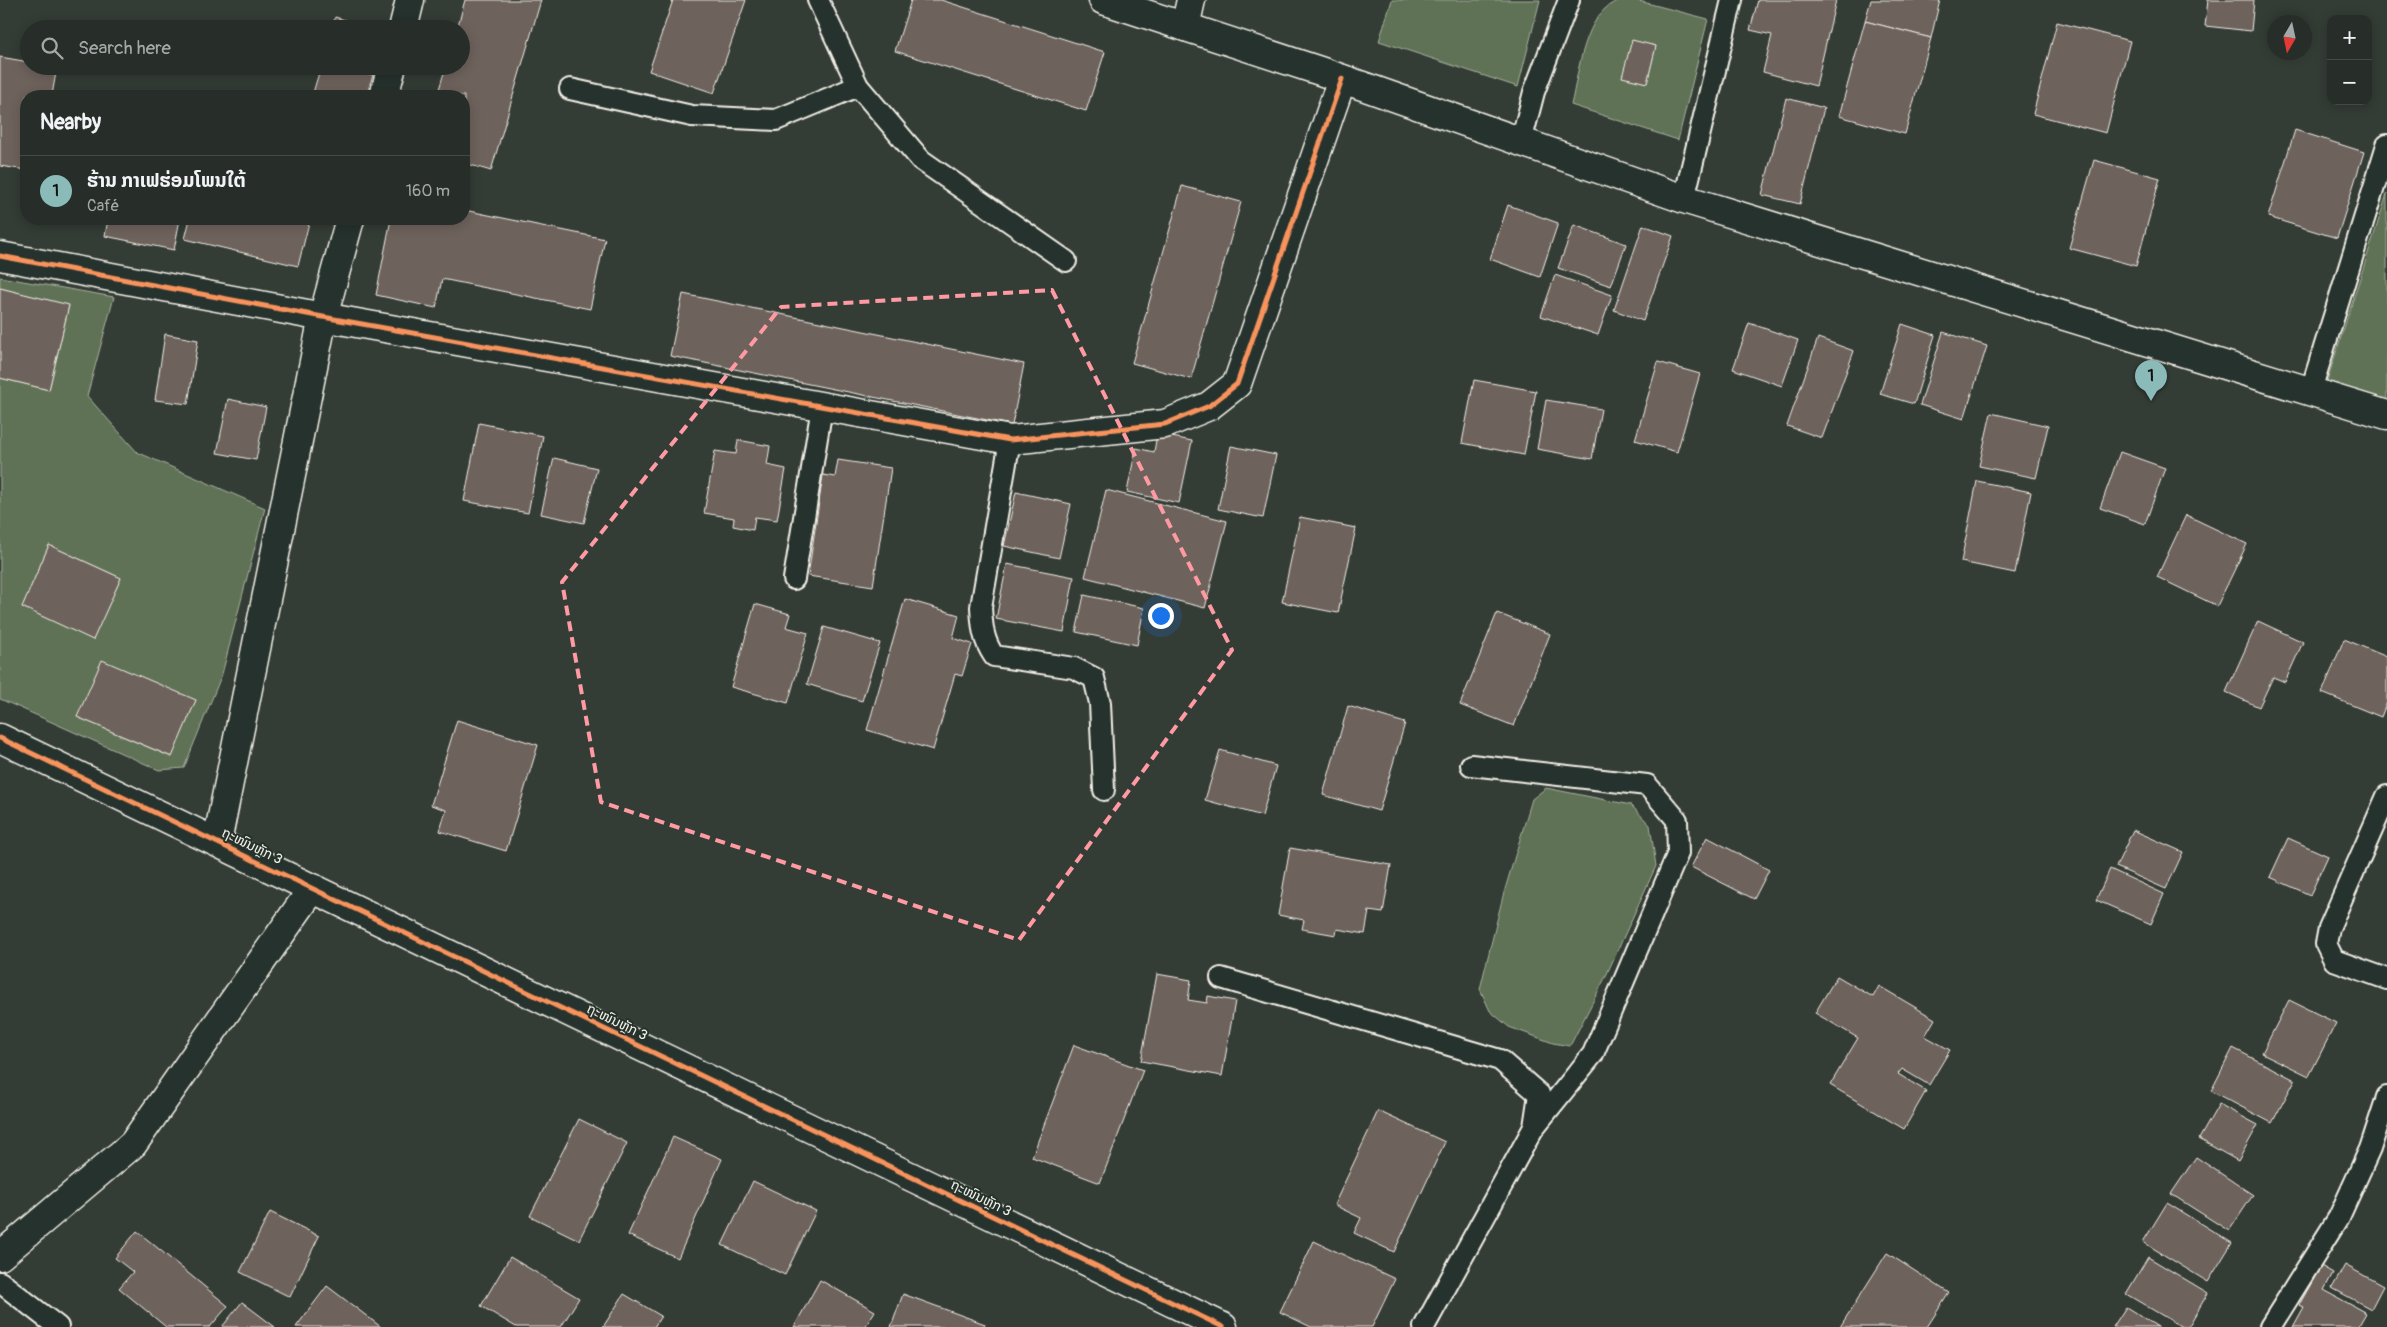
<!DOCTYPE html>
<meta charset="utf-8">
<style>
:root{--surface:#272d28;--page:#2f3530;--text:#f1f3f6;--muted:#a4a8a8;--line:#434945;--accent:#8bbbb9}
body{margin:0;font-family:Pangolin,"Noto Sans Lao",sans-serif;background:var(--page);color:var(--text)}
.controls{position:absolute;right:15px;top:15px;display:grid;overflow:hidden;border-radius:10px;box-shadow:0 2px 12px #0003}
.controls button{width:45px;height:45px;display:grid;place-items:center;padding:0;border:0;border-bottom:1px solid var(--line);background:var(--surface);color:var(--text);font:25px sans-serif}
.compass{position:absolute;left:2267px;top:15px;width:45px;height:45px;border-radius:50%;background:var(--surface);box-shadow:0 2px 12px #0003;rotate:189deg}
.you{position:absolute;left:1160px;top:615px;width:18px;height:18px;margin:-12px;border:4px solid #fff;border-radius:50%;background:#1a73e8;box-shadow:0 0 0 8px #1a73e833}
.badge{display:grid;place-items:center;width:32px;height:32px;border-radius:50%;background:var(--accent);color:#111;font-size:16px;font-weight:700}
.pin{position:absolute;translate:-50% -41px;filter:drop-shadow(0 1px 2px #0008)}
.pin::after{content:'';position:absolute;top:26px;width:18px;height:15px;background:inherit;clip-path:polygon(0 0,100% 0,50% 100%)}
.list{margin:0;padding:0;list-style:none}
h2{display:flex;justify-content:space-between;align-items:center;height:65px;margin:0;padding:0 20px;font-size:21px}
h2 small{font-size:16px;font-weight:400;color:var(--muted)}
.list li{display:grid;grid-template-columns:32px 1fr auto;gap:15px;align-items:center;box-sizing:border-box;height:70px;padding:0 20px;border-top:1px solid var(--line)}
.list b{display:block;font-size:19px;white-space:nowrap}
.list p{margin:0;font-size:16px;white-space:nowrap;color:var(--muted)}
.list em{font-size:16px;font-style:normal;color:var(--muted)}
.icon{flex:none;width:28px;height:28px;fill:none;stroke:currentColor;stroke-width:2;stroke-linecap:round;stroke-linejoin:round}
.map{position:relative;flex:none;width:2387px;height:1327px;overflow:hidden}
.search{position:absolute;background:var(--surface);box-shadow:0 2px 12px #0003;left:20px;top:20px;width:450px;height:55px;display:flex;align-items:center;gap:12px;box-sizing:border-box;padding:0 18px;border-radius:28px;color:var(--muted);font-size:19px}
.panel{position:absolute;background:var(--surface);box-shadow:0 2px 12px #0003;left:20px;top:90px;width:450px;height:135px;border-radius:20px}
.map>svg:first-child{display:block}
.green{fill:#5e7256;stroke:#a9b29f;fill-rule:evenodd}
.building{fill:#6e625c;stroke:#f4f1e8}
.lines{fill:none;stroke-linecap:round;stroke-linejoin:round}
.service-casing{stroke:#f4f1e8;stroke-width:24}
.minor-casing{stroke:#f4f1e8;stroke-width:31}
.service{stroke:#26332d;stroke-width:20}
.minor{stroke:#26332d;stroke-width:28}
.cycleway-casing{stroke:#26332d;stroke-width:8}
.cycleway{stroke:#f8935d;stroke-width:5}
.marked{fill:none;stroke:#ff9aa2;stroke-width:4;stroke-dasharray:10 6;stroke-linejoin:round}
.labels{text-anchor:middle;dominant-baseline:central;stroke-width:4;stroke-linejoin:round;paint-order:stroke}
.street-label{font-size:14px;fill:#f4f1e8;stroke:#26332d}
</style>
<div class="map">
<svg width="2387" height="1327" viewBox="0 0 2387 1327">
<rect width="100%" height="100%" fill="#343c36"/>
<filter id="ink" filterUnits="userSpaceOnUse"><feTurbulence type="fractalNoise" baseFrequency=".02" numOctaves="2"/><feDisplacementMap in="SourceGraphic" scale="10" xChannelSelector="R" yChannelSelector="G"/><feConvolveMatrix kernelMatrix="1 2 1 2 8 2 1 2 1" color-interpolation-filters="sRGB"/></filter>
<g filter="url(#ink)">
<g class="green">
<path d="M 1392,0 L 1540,0 L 1518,87 L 1379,41 Z"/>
<path d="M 1620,0 L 1635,0 L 1708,19 L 1678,140 L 1571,105 C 1579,72 1584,11 1620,0 ZM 1632,41 L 1656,46 L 1647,83 L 1623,77 Z"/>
<path d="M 2387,194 L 2387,400 L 2327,381 Z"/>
<path d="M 0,277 L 114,297 L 87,396 L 137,452 L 265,508 L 222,674 L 184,768 L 159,770 L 0,699 L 0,378 L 49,390 L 69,306 L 0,288 ZM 49,545 L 121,578 L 93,639 L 22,607 ZM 196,700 L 171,757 L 77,717 Z"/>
<path d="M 1546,788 L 1631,805 L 1650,825 L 1656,866 L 1605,978 L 1570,1046 L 1553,1043 L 1509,1027 L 1490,1011 L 1480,989 L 1503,896 L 1532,799 Z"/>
</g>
<g class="building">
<path d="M 465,0 L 541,0 L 491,171 L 464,163 L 464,96 L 437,96 L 446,66 L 461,66 L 461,29 L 457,29 Z"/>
<path d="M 673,0 L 746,0 L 714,93 L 649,71 Z"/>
<path d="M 911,0 L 941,0 L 1105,52 L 1086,111 L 895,51 Z"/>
<path d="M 1758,0 L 1836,0 L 1816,86 L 1763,72 L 1772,35 L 1750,30 Z"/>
<path d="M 1871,0 L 1940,0 L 1931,38 L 1865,21 Z"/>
<path d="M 2208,0 L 2254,0 L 2251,31 L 2205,26 Z"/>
<path d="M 335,17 L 376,29 L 332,29 Z"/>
<path d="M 1865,21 L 1931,38 L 1905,134 L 1839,116 Z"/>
<path d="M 2057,22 L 2130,41 L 2106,133 L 2033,114 Z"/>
<path d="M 1632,40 L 1656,46 L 1647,83 L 1622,77 Z"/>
<path d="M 0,57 L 29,62 L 29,66 L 57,67 L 52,95 L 42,93 L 41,96 L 26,96 L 26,170 L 0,166 Z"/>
<path d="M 321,66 L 365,66 L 363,72 L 373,75 L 366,96 L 326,96 L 313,93 Z"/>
<path d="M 1786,98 L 1824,108 L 1800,204 L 1762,195 Z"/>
<path d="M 2295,130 L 2364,152 L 2337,238 L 2268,217 Z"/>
<path d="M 2094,160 L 2160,178 L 2136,266 L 2069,248 Z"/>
<path d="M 1182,186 L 1241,202 L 1191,379 L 1132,363 Z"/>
<path d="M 1508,205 L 1558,223 L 1540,277 L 1490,259 Z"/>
<path d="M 464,210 L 605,239 L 590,309 L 442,279 L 436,308 L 376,295 L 391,219 L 464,219 Z"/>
<path d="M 108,219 L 180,219 L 174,250 L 105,236 Z"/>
<path d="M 190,219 L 310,219 L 298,266 L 185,239 Z"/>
<path d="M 1574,225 L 1626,244 L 1611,286 L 1558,268 Z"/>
<path d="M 1643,225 L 1673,236 L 1643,321 L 1614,310 Z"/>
<path d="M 1555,275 L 1612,295 L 1598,335 L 1541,316 Z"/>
<path d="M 0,288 L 69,305 L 49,390 L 0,378 Z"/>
<path d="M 683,294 L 1024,364 L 1012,425 L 670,356 Z"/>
<path d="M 1749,323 L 1798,340 L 1782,386 L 1733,369 Z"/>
<path d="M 1902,324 L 1935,335 L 1914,404 L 1880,394 Z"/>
<path d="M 1943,332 L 1987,346 L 1964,419 L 1920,405 Z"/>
<path d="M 165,334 L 198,340 L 188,404 L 155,400 Z"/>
<path d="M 1818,338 L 1854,351 L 1822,438 L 1787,426 Z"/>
<path d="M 1658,362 L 1700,374 L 1677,452 L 1635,440 Z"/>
<path d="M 1474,380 L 1536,391 L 1524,455 L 1462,443 Z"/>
<path d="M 228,399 L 266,407 L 256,460 L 217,453 Z"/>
<path d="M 1546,400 L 1601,409 L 1592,459 L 1537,449 Z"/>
<path d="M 1991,413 L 2048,426 L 2036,478 L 1979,466 Z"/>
<path d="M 479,423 L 543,436 L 528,513 L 464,501 Z"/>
<path d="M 1157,434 L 1192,441 L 1179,503 L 1127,492 L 1136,448 L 1154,452 Z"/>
<path d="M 738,440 L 770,446 L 767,465 L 786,469 L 777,520 L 755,517 L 753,530 L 733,526 L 734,518 L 704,513 L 715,451 L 736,454 Z"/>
<path d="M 1231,446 L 1276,455 L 1263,518 L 1218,509 Z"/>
<path d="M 2120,452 L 2165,468 L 2145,524 L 2100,508 Z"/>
<path d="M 554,458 L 597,468 L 584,523 L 541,514 Z"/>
<path d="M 838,460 L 891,468 L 873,586 L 808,576 L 823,475 L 835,477 Z"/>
<path d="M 1977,481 L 2031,492 L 2015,573 L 1961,562 Z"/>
<path d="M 1106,490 L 1227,521 L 1205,608 L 1085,577 Z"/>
<path d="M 1016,492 L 1071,504 L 1059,558 L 1004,546 Z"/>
<path d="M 2186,515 L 2247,544 L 2217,606 L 2157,577 Z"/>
<path d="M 1300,517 L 1356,528 L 1338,613 L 1282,602 Z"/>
<path d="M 49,545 L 121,578 L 93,640 L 22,607 Z"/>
<path d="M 1007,564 L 1074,577 L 1064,632 L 996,619 Z"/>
<path d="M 1084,595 L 1144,608 L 1137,645 L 1076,632 Z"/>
<path d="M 905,599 L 959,615 L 953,638 L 972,644 L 962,676 L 955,674 L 933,750 L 867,730 Z"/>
<path d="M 755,604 L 790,614 L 786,627 L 808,633 L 788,703 L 731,687 Z"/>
<path d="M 1497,613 L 1550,634 L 1514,726 L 1460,705 Z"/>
<path d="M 2258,621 L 2303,642 L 2285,682 L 2273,677 L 2259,707 L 2226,692 Z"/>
<path d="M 824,627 L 880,643 L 862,701 L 807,684 Z"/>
<path d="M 2344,639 L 2387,657 L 2387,702 L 2381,717 L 2322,693 Z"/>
<path d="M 102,660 L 196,700 L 172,757 L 77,717 Z"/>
<path d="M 1348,706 L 1405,723 L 1379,811 L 1323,795 Z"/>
<path d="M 457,720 L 538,745 L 506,851 L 440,831 L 446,810 L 431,805 Z"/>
<path d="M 1220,750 L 1276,766 L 1262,816 L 1205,800 Z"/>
<path d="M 2133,830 L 2183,852 L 2166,889 L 2116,867 Z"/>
<path d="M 1707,837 L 1769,870 L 1754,899 L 1691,867 Z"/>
<path d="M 2288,838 L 2328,856 L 2310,895 L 2270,877 Z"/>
<path d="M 1290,848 L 1391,865 L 1383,913 L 1369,911 L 1365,934 L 1337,929 L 1336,935 L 1302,929 L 1304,920 L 1278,915 Z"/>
<path d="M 2110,869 L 2164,894 L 2151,924 L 2096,900 Z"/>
<path d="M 1157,974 L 1191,980 L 1188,1000 L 1207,1003 L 1208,996 L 1235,1001 L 1222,1076 L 1141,1061 Z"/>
<path d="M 1837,976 L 1873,997 L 1879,986 L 1935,1019 L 1925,1036 L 1950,1050 L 1929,1085 L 1902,1069 L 1898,1074 L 1926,1091 L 1904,1129 L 1830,1085 L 1858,1038 L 1815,1013 Z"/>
<path d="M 2289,1000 L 2336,1023 L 2309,1076 L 2262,1053 Z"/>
<path d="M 1074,1045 L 1143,1070 L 1100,1183 L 1032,1157 Z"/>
<path d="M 2233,1048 L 2295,1080 L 2272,1123 L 2211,1091 Z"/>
<path d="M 2219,1104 L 2258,1125 L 2238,1161 L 2199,1139 Z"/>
<path d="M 1378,1111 L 1445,1142 L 1394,1252 L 1354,1233 L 1361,1218 L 1334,1205 Z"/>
<path d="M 579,1119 L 627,1143 L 579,1240 L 530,1216 Z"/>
<path d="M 673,1137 L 722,1159 L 678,1258 L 628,1235 Z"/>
<path d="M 2196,1157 L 2253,1195 L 2229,1231 L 2171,1194 Z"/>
<path d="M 753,1181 L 816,1211 L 785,1275 L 722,1245 Z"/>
<path d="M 2167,1203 L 2232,1243 L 2208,1282 L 2143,1242 Z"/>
<path d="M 270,1212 L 319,1236 L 290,1297 L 240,1272 Z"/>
<path d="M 137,1231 L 228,1306 L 210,1327 L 166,1327 L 119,1288 L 133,1272 L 115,1258 Z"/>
<path d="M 1314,1241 L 1395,1279 L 1372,1327 L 1311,1327 L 1280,1312 Z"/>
<path d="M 1887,1253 L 1949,1293 L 1927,1327 L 1840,1327 Z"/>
<path d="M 510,1257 L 579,1298 L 561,1327 L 516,1327 L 481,1306 Z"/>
<path d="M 2148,1257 L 2208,1293 L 2188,1327 L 2182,1327 L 2126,1294 Z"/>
<path d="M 2345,1265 L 2383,1286 L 2371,1309 L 2332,1288 Z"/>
<path d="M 2321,1266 L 2333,1273 L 2324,1290 L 2366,1313 L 2358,1327 L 2293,1327 L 2304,1307 L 2299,1305 Z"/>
<path d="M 820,1280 L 875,1311 L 865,1327 L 794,1327 Z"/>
<path d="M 327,1286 L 381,1327 L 296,1327 Z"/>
<path d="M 624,1294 L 661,1316 L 654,1327 L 603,1327 Z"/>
<path d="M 903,1294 L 985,1324 L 984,1327 L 891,1327 Z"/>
<path d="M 242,1302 L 275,1327 L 222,1327 Z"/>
<path d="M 2126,1307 L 2158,1327 L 2113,1327 Z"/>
</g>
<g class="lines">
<defs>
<g id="service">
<path d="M 818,0 L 858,86 L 921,160 L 1066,261"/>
<path d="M 570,89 L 692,116 L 776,120 L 858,86"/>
<path d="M 1521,142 L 1534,92 L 1569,0"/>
<path d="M 1684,199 L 1732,0"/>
<path d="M 2311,390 L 2387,145"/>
<path d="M 1010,440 L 981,607 C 982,626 983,640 994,656 L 1074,668 L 1094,678 L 1100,703 L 1104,790"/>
<path d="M 794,579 L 822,407"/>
<path d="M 1471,765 L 1647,785 L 1677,820 L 1678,853 L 1593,1054 L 1535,1126"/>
<path d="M 2387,796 L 2329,928 L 2326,944 L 2334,960 L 2387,979"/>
<path d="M 1221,978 L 1500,1060 L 1539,1094 L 1534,1127 L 1424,1327"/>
<path d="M 0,1282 L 58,1327"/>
<path d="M 2270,1327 L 2339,1217 L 2370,1149 L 2387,1097"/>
</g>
<g id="minor">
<path d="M 1103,0 L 1320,71 L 1684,199 L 2387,415"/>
<path d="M 1185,27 L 1191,0"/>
<path d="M 403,29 L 410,0"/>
<path d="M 384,96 L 392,66"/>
<path d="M 0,256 L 323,317 L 1010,440 L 1165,424 L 1209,406 L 1237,384 L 1342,79"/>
<path d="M 0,738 L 1223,1327"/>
<path d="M 217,842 L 323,317 L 350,219"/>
<path d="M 0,1256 L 133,1144 L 313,888"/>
</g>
</defs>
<use href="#service" class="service-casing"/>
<use href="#minor" class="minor-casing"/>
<use href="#service" class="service"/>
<use href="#minor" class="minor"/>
<defs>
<g id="cycleway">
<path d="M 0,256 L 323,317 L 1010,440 L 1165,424 L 1209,406 L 1237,384 L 1342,79"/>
<path d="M 0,738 L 1223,1327"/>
</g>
</defs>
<use href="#cycleway" class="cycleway-casing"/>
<use href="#cycleway" class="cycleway"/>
</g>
</g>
<path class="marked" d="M 1052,290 L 1232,650 L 1019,940 L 601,802 L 562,582 L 781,307 Z"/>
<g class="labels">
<g class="street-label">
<text transform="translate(252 846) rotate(26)">ຖະໜົນຫຼັກ 3</text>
<text transform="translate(617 1022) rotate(26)">ຖະໜົນຫຼັກ 3</text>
<text transform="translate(981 1198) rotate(26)">ຖະໜົນຫຼັກ 3</text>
</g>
</g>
</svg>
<div class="controls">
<button>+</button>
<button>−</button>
</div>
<svg class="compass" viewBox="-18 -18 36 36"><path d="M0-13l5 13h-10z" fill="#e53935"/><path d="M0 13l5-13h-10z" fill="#a4a8a8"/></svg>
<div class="you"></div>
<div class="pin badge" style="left:2151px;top:401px">1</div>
<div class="search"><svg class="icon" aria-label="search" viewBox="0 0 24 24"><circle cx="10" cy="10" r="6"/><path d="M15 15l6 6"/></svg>Search here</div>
<section class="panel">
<h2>Nearby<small></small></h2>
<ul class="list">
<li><span class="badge">1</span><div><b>ຮ້ານ ກາເຟຮ່ອມໂພນໃຕ້</b><p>Café</p></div><em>160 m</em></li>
</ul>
</section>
</div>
